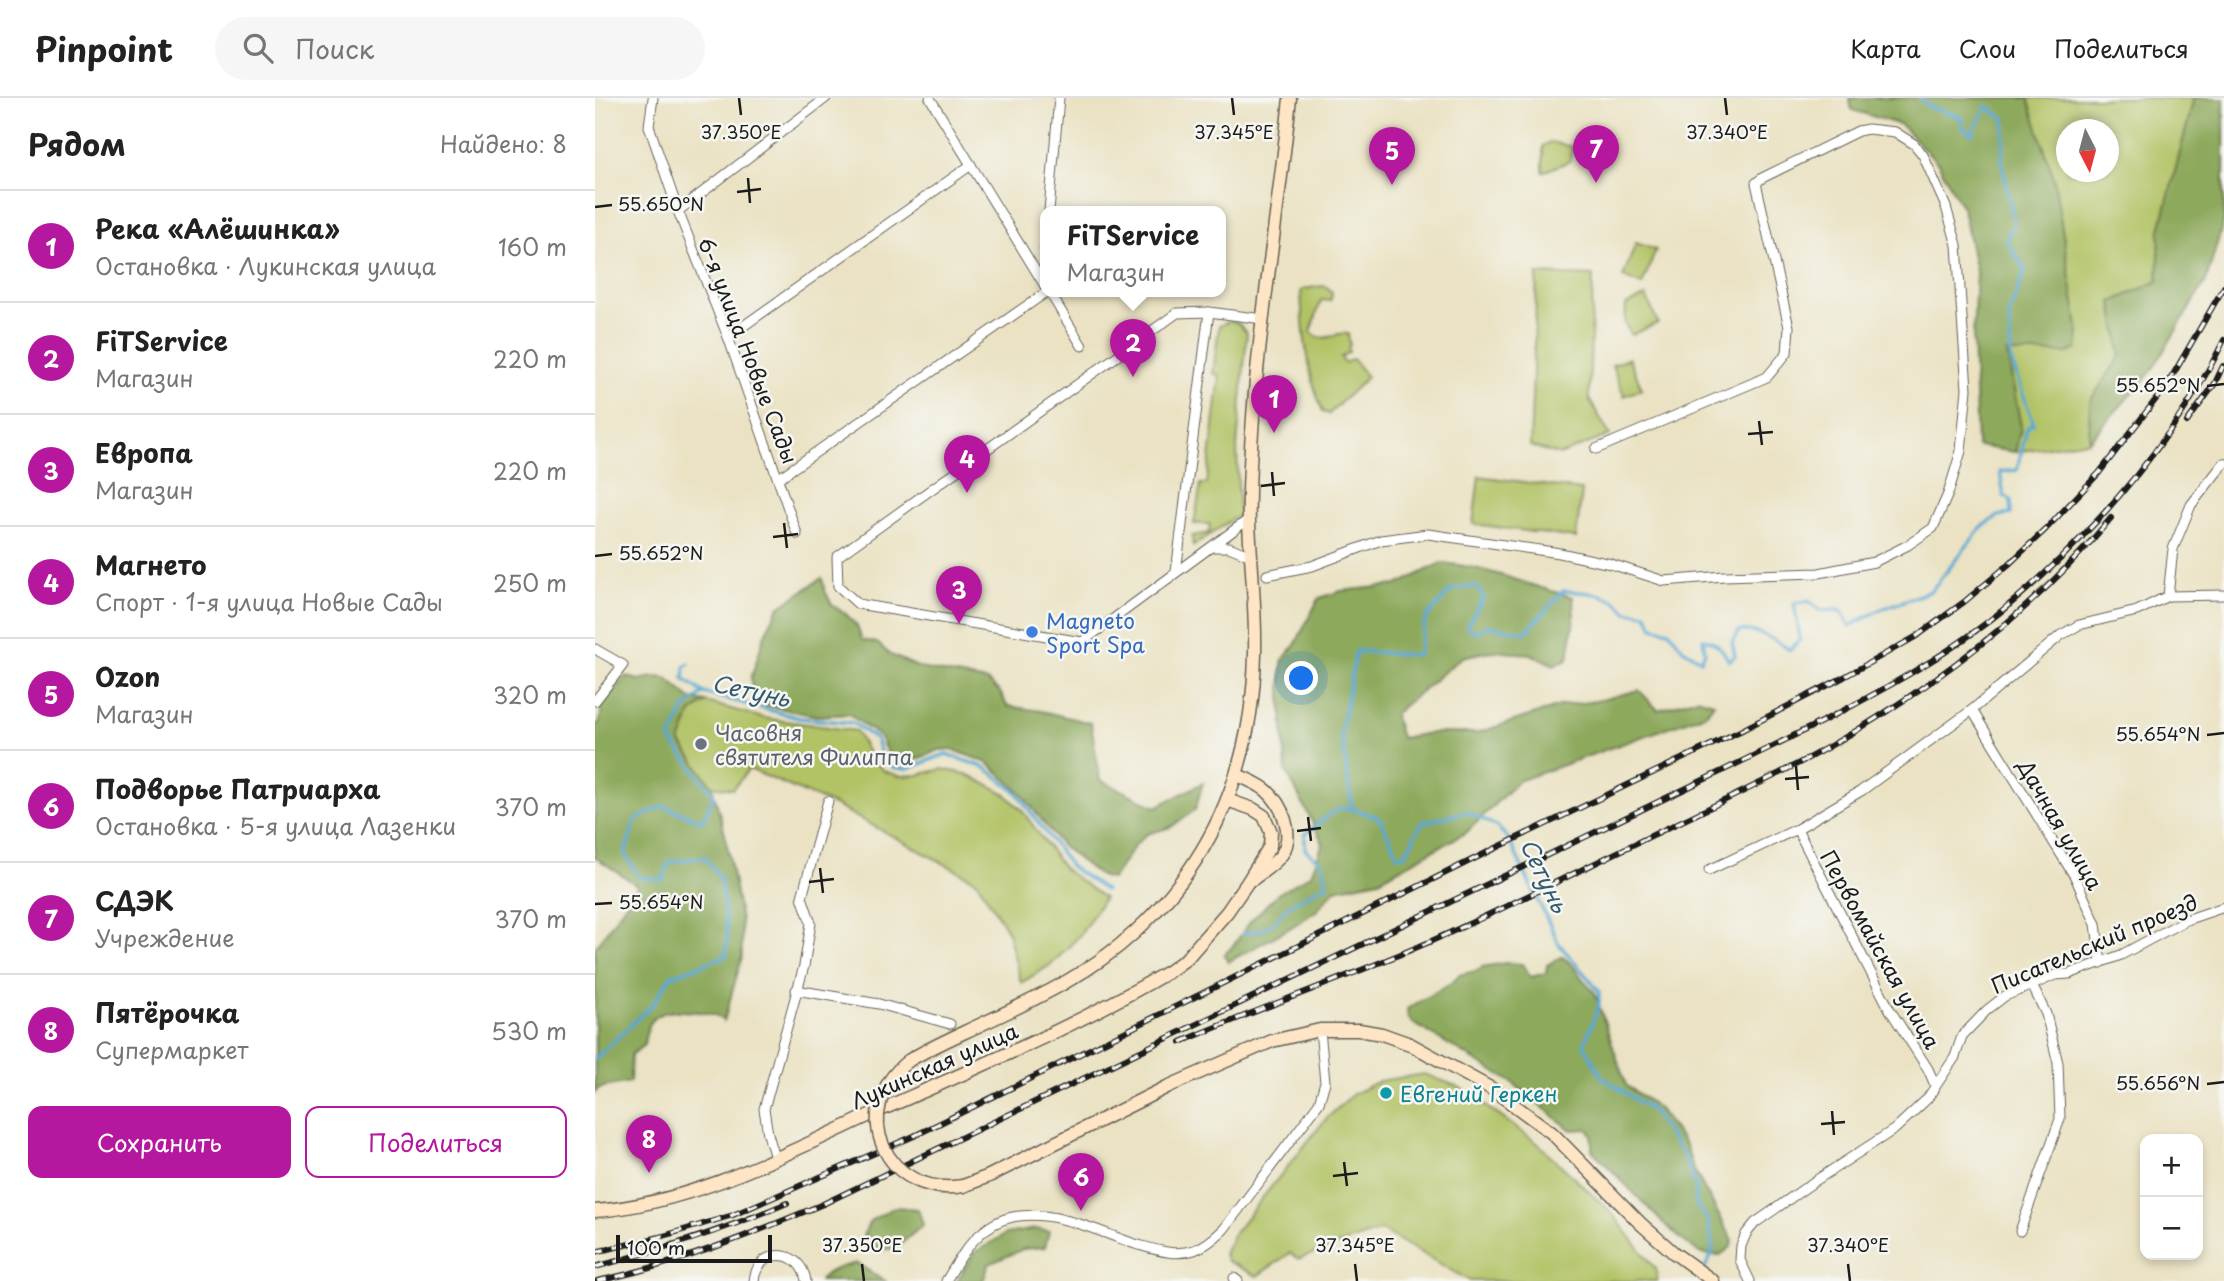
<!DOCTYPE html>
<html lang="ru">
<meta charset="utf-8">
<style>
:root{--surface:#fff;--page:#f6f6f6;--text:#222;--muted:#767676;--line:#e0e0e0;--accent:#b5179e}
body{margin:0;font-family:"Playpen Sans",sans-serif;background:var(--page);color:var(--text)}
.controls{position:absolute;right:21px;bottom:21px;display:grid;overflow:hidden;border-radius:14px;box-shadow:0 4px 10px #0003}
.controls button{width:63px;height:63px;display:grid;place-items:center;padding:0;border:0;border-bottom:2px solid var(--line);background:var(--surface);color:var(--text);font:35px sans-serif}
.compass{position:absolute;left:1461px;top:21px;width:63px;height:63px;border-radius:50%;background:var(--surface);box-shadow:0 4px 10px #0003;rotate:174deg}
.scale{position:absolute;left:21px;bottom:18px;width:156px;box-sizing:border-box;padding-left:7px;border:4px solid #1c1c1c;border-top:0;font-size:19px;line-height:24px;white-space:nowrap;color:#1c1c1c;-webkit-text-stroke:5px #f6f6f2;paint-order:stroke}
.you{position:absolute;left:707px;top:581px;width:24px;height:24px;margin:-18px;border:5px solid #fff;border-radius:50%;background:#1a73e8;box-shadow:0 0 0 10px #1a73e833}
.badge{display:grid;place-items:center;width:46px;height:46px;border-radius:50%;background:var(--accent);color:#fff;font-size:23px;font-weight:700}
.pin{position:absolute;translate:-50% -58px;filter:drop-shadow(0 2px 4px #0008)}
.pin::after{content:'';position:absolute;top:37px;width:24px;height:21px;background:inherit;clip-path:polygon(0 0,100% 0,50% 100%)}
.popup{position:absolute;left:445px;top:108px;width:186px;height:91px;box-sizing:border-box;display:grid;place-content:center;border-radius:14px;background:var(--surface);filter:drop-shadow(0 2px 5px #0005);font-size:23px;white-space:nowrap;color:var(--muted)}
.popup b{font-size:26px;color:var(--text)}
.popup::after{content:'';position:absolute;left:50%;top:100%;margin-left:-14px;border:14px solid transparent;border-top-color:var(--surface)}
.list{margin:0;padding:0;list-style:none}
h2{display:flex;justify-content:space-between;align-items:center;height:91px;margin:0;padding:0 28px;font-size:30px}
h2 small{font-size:23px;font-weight:400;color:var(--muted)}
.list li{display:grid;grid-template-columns:46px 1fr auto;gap:21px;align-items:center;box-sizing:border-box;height:112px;padding:0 28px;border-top:2px solid var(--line)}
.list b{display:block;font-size:26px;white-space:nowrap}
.list p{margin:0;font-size:23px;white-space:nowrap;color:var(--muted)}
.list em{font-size:23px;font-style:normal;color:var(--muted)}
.actions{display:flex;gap:14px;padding:21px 28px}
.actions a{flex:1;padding:16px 0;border:2px solid var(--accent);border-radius:14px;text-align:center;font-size:24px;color:var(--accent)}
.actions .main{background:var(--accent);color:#fff}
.icon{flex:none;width:38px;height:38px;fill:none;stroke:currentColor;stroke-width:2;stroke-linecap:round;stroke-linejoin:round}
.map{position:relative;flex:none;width:1629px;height:1183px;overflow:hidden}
header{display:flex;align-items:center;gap:42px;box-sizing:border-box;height:98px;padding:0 35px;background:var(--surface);border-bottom:2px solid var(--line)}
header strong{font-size:33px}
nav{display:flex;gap:38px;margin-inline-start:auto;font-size:24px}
.search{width:490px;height:63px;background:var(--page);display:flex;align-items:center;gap:18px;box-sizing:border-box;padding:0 24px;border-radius:38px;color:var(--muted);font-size:26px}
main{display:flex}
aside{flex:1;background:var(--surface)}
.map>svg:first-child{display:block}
.green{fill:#b2c366;stroke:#677041;stroke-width:2;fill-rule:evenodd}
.forest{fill:#8da95b;stroke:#54623c;stroke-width:2}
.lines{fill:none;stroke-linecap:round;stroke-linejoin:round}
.stream{stroke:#58a8d2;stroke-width:3.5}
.street-casing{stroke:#646156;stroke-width:11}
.secondary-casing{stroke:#646156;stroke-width:15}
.street{stroke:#fff;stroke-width:9}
.secondary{stroke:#fee5c5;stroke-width:12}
.rail-casing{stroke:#1c1c1c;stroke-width:6}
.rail{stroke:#f6f6f2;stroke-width:3.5;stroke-dasharray:10;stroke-linecap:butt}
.secondary-bridge-casing{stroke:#646156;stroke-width:15;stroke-linecap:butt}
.secondary-bridge{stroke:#fee5c5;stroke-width:12}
.ticks{fill:none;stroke:#1c1c1c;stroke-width:2.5}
.shop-dot{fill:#3f7fe0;stroke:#f6f6f2;stroke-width:2.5}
.worship-dot{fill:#6b7280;stroke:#f6f6f2;stroke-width:2.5}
.culture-dot{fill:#0f9aa8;stroke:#f6f6f2;stroke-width:2.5}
.labels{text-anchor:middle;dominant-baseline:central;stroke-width:5;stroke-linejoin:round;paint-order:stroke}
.street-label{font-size:21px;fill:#1c1c1c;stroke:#f6f6f2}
.shop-label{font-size:21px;fill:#366cbe;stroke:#f6f6f2;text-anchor:start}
.worship-label{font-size:21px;fill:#5b616d;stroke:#f6f6f2;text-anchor:start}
.culture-label{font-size:21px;fill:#0d838f;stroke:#f6f6f2;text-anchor:start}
.water-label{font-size:23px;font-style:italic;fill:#375b6e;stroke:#f6f6f2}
.ticks-label{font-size:18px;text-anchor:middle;fill:#1c1c1c;stroke:#f6f6f2;stroke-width:5;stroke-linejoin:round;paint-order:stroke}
</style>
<header>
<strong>Pinpoint</strong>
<div class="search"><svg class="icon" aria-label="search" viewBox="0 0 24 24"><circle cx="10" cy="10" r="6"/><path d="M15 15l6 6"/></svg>Поиск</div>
<nav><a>Карта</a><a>Слои</a><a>Поделиться</a></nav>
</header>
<main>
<aside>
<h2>Рядом<small>Найдено: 8</small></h2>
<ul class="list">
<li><span class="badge">1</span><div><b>Река «Алёшинка»</b><p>Остановка · Лукинская улица</p></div><em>160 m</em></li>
<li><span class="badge">2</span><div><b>FiTService</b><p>Магазин</p></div><em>220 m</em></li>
<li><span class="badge">3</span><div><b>Европа</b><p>Магазин</p></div><em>220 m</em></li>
<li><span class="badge">4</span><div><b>Магнето</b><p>Спорт · 1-я улица Новые Сады</p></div><em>250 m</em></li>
<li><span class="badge">5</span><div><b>Ozon</b><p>Магазин</p></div><em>320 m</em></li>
<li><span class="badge">6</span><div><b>Подворье Патриарха</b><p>Остановка · 5-я улица Лазенки</p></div><em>370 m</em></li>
<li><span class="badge">7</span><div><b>СДЭК</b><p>Учреждение</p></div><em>370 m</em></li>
<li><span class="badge">8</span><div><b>Пятёрочка</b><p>Супермаркет</p></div><em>530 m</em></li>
</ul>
<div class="actions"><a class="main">Сохранить</a><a>Поделиться</a></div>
</aside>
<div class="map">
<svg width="1629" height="1183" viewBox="0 0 1629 1183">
<rect width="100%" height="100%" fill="#f6f6f2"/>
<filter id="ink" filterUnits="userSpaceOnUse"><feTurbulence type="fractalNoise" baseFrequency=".0143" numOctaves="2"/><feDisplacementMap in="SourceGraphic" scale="14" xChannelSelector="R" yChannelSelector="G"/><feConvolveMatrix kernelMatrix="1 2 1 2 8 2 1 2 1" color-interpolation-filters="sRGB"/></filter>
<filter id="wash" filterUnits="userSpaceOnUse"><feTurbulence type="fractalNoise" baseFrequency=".00686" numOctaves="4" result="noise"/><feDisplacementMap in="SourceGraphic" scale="28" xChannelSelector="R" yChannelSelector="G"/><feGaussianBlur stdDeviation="1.57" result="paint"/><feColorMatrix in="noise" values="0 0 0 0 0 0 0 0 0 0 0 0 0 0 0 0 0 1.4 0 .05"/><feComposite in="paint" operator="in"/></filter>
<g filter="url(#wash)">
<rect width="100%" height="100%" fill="#eae2c3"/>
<g class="green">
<path d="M 1433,0 L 1599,0 L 1565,132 L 1563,183 L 1517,204 L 1526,258 L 1495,303 L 1494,343 L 1420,354 L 1426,329 L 1411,255 L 1473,255 L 1484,236 L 1459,81 ZM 1472,32 L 1514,32 L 1514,74 L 1472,74 Z"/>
<path d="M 955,44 L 978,49 L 975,63 L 948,74 L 948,48 Z"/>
<path d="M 1041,145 L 1061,152 L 1047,187 L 1028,179 Z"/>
<path d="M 942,176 L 998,178 L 994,301 L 1015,337 L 965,357 L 935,348 Z"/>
<path d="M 729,188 L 732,189 L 737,194 L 736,201 L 735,203 L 726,202 L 716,234 C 732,248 738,232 753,236 L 755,247 L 753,250 L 754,254 L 746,259 L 749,265 L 758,261 L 772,279 L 734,316 L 728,314 C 712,275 708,236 706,194 L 708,191 Z"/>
<path d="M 1051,198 L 1063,225 L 1036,237 L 1030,226 L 1031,207 Z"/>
<path d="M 635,223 L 643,225 L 652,235 L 642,348 L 644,417 L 598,448 L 597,438 L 614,435 L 615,426 L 599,426 L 606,386 L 612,386 L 625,277 L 618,276 L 624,228 Z"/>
<path d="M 1034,260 L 1047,291 L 1029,298 L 1017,267 Z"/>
<path d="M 884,378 L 987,392 L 981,440 L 878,426 Z"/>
<path d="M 111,604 L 168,620 L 261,633 L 274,657 L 289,673 L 304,678 L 323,677 L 347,671 L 371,676 L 408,694 L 426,711 L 469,771 L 509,800 L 485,837 L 457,866 L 426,885 L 413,834 L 382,783 L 241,708 L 154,671 L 138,691 L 117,688 L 85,644 L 96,615 Z"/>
<path d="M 829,976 L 864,989 L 941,1044 L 1016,1114 L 1061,1172 L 1062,1183 L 875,1183 L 786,1132 L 703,1161 L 695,1155 L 662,1178 L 632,1163 L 629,1156 L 639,1135 L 731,1021 L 758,996 L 784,983 Z"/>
</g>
<g class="forest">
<path d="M 1254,0 L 1433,0 L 1459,81 L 1484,236 L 1482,251 L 1473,255 L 1412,255 L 1426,329 L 1420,354 L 1382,348 L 1378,239 L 1381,174 L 1368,111 L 1343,65 L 1306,27 L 1257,12 Z"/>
<path d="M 1599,0 L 1629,0 L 1629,122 L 1611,183 L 1556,274 L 1494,343 L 1495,303 L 1526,258 L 1517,204 L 1563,183 L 1565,132 Z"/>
<path d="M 846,465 C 891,468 934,488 978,499 L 979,522 L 973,561 L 959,567 L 936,556 L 895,553 L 867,559 L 799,616 L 806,640 L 835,635 L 882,635 L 965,608 L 1001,603 L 1044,592 L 1063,612 L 1102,600 L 1119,605 L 1111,616 L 923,683 L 872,734 L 784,782 L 740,791 L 721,813 L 695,830 L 633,864 L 629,857 L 638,848 L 655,824 L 681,797 L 716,776 L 728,745 L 691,673 L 686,597 L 687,563 L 700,547 L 724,500 L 746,493 L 802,487 Z"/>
<path d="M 227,480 L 230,493 L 237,507 L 251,516 L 262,528 L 267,542 L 282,545 L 296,557 L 325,570 L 392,583 L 405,594 L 412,608 L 446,613 L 496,625 L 505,682 L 561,709 L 608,685 L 600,712 L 576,729 L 552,736 L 541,746 L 517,781 L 505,778 L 467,748 L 424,693 L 393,665 L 356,651 L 344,652 L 315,664 L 307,665 L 293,657 L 285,639 L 254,616 L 222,618 L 169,607 L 157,596 L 156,580 L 170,536 L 184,509 Z"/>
<path d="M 31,578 L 43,582 L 59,579 L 71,580 L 96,601 L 111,604 L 96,615 L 85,644 L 117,688 L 130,736 L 146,822 L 147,859 L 129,923 C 117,914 116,916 103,914 C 72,912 53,910 49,947 L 36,957 L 35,984 L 4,990 L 0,995 L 0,850 L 43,788 L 0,759 L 0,628 L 5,624 L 7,606 Z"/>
<path d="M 967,859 C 981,866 986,884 999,893 L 1031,987 L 1063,1010 L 1091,1048 L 1098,1070 L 1137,1141 L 1136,1149 L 1124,1158 L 1105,1155 L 1086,1141 L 1067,1124 L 997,1052 L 997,1037 L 993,1031 L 976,1032 L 918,985 L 818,925 L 813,919 L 812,911 L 859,883 L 864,877 L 881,873 L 887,869 L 911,865 L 927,866 L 936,879 L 951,875 L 952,867 Z"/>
<path d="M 300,1109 L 323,1111 L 328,1127 L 301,1150 L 281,1152 L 268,1138 L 275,1123 Z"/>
<path d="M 440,1131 L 454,1133 L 450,1149 L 428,1151 L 394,1166 L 388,1183 L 362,1183 L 379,1155 L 411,1136 Z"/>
<path d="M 261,1165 L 290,1183 L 225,1183 C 232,1171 248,1169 261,1165 Z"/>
</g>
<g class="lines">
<g class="stream">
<path d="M 94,566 L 90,569 L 89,581 L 109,595"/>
<path d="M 757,709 L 746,633 L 761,553 L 823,557 L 831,520 L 856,492 L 880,488 L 889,499 L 872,528 L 882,535 L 892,528 L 931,534 L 968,493 C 992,494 1016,494 1032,514 L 1052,516 L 1058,529 L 1074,533 L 1088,551 L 1106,562 L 1110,554 L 1108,541 C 1121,542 1128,552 1134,563 L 1140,558 L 1137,544 L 1144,533 C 1163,531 1180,542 1195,552 L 1205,541 L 1199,505 L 1213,503 L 1226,512 L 1246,512 L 1255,528 L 1284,512 L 1336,493 L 1387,429 L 1403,418 L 1416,416 L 1416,402 L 1409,398 L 1405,374 L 1422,372 L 1432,330 L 1436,326 L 1439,326 L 1416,262 L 1414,216 L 1430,172 L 1411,142 L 1419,125 L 1407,64 L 1410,22 L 1392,8 L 1377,36 L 1368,30 L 1366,19 L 1334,9 L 1325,0"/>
<path d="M 647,836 L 666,832 L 679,825 L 692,809 L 722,791 L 732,788 L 728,766 L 710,751 L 710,736 C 746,709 740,702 785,721 L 803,758 L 810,756 C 818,746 820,731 829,724 L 872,714 L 901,728 L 913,740 L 964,846 L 1004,893 L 1004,907 L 989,947 L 1007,979 L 1056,1012 L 1088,1056 L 1101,1088 L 1101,1106 L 1113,1123 L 1118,1153 L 1109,1172"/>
<path d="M 0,961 L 58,906 L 76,878 L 131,858 L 132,834 L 125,780 L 110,759 L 74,764 L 68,782 L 44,779 L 30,756 L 40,722 L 68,708 L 107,723 L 119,697 L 75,641 L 90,610 L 109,595 L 204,620 L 258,625 L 281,641 L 287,660 L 299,670 L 312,671 L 351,656 L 391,670 L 421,694 L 476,769 L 510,792"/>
</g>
</g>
</g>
<g filter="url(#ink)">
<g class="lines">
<defs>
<g id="street">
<path d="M 58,0 L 54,28 L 83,113 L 133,239 L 202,436"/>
<path d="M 335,0 L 450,188"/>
<path d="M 83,113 L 231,0"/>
<path d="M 454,113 L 464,0"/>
<path d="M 450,150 L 450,151"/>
<path d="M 454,193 L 487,248"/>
<path d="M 133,239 L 376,67"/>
<path d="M 184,380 L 453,193"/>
<path d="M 654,421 L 487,544 L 263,506 L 243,488 L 242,459 L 582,215 L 614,214 L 668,221"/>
<path d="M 618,449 L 634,449 L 656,458"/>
<path d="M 581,474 L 614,214"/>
<path d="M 672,477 L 717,468 L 786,442 L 833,436 L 965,455 L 1016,466 L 1069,483 L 1129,478 L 1224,475 L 1279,464 L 1313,447 L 1338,430 L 1353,396 L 1366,353 L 1372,291 L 1362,147 L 1351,109 L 1328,57 L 1319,46 L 1300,34 L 1273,31 L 1263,33 L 1167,80 L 1161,85 L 1194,229 L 1192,255 L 1172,279 L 1001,351"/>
<path d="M 1573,498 L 1578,451 L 1596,407 L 1629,365"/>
<path d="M 0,551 L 28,567 L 0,603"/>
<path d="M 1377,612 L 1480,779 L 1501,826 L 1506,865"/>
<path d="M 1202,731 L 1295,912 L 1333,971 L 1340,987"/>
<path d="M 1114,772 L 1202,731 L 1266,693 L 1377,612 L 1466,537 L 1484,527 L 1542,513 L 1573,498 L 1629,497"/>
<path d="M 201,892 L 284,906 L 355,926"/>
<path d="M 180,1060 L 173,1036 L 169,1011 L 209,868 L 216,825 L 207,799 L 233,703"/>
<path d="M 1425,1133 L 1465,1021 L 1463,965 L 1451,916 L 1437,887"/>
<path d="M 639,1180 L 643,1183"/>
<path d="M 159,1183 C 162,1149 206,1149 211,1183"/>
<path d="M 351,1183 C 362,1165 373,1145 390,1132 C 433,1098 496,1131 540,1146 C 559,1151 579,1159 599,1152 C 611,1148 620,1140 629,1131 L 724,1005 L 730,984 L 725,932"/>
<path d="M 1155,1183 L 1145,1162 L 1146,1148 L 1151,1136 L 1160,1125 L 1220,1083 L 1300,1031 L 1332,1001 L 1360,959 L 1367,938 L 1392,912 L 1410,898 L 1437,887 L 1460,877 L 1474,876 L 1526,857 L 1591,822 L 1629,809"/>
</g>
<g id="secondary">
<path d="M 642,677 C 652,681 662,685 671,692 C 687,706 700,736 687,756 C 680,766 668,773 658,781"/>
<path d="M 313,963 C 337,948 364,937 389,925 C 443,900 496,875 540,834 C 621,759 658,665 660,555 C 661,512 656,468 654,425 C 653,395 655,363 657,334 C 664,222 684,111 695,0"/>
<path d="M 368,1088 L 394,1078 L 572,989 L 677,943 L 725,932 L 764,932 L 787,936 L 815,946 L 897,991 L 957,1035 L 1045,1125 L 1079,1155 L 1118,1183"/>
<path d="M 0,1113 C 102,1105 198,1052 290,1010 C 386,968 483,927 573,874 L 591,861 L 632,814 L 652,785 L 675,748 L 676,734 L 669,718 L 658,711 L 632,702"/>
</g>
</defs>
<use href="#street" class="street-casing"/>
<use href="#secondary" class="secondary-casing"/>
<use href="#street" class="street"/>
<use href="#secondary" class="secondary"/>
<defs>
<g id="rail">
<path d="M 1592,324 L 1619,287 L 1628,268"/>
<path d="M 586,944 C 667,909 751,880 832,845 C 909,811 985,772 1062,735 C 1128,703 1196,672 1259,634 C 1355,576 1445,506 1516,420"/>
<path d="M 0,1154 L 65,1139 L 138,1117 L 319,1038 L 895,753 L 1145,633 L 1249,579 L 1322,538 L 1369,504 L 1413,467 L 1451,431 L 1504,375 L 1572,287 L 1629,189"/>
<path d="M 0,1169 C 66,1152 130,1132 192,1105"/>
<path d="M 2,1183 C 81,1167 154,1137 228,1106 L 1125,674 C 1196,639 1268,605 1336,563 C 1450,493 1570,363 1629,242"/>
</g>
</defs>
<use href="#rail" class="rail-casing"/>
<use href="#rail" class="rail"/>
<defs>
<path id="secondary-bridge" d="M 313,963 C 252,1013 290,1100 368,1088"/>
</defs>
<use href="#secondary-bridge" class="secondary-bridge-casing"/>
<use href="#secondary-bridge" class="secondary-bridge"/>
</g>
</g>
<path class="ticks" d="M 144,0 L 146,17M 637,0 L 639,17M 1130,0 L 1132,17M 153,80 L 155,105M 142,94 L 166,91M 0,109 L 17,107M 1612,288 L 1629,286M 1164,323 L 1167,347M 1153,336 L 1178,334M 677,374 L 679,398M 666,388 L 690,385M 189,425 L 192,450M 178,439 L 203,436M 0,458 L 17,456M 1612,637 L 1629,635M 1201,668 L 1203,692M 1190,681 L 1214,679M 713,719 L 716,743M 702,733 L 726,730M 225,770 L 228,795M 214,784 L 239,781M 0,806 L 17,805M 1612,986 L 1629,984M 1237,1013 L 1239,1037M 1226,1026 L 1250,1024M 749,1064 L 752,1088M 738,1078 L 763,1075M 267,1166 L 269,1183M 760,1166 L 762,1183M 1253,1166 L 1255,1183"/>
<circle class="shop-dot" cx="437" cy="534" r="7"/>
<circle class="worship-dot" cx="106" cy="646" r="7"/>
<circle class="culture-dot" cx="791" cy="995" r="7"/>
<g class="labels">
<g class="street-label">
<text transform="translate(154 252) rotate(69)">6-я улица Новые Сады</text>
<text transform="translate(1466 726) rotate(60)">Дачная улица</text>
<text transform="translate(1499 845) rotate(-23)">Писательский проезд</text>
<text transform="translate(1286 851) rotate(61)">Первомайская улица</text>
<text transform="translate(339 967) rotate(-24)">Лукинская улица</text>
</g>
<g class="shop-label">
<text x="451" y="522">Magneto<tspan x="451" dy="24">Sport Spa</tspan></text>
</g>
<g class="worship-label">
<text x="120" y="634">Часовня<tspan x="120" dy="24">святителя Филиппа</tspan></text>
</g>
<g class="culture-label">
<text x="805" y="995">Евгений Геркен</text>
</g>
<g class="water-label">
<text transform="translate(156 592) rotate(12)">Сетунь</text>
<text transform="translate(950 777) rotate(64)">Сетунь</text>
</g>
</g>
<g class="ticks-label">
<text x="146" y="41">37.350°E</text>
<text x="639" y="41">37.345°E</text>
<text x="1132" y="41">37.340°E</text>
<text x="66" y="113">55.650°N</text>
<text x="1563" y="294">55.652°N</text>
<text x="66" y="462">55.652°N</text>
<text x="1563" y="643">55.654°N</text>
<text x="66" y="811">55.654°N</text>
<text x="1563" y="992">55.656°N</text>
<text x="267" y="1154">37.350°E</text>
<text x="760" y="1154">37.345°E</text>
<text x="1253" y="1154">37.340°E</text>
</g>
</svg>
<div class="controls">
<button>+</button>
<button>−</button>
</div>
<svg class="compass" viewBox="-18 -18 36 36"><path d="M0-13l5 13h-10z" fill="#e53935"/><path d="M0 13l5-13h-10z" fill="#767676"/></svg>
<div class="scale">100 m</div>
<div class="you"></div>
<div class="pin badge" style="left:679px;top:335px">1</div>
<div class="pin badge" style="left:538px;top:279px">2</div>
<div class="popup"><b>FiTService</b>Магазин</div>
<div class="pin badge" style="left:364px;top:526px">3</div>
<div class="pin badge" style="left:372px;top:395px">4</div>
<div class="pin badge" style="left:797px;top:87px">5</div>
<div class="pin badge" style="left:486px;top:1113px">6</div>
<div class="pin badge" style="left:1001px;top:85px">7</div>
<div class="pin badge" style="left:54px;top:1075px">8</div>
</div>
</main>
